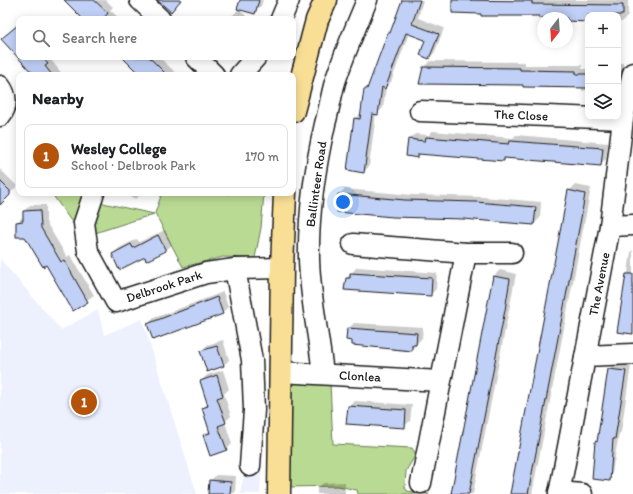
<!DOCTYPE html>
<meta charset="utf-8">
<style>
:root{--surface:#fff;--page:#f6f6f6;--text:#202124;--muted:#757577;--line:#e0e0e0;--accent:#b45309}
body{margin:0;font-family:Itim,sans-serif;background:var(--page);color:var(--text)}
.controls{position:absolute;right:12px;top:12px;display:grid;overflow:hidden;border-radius:8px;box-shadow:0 2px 10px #0003}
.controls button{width:36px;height:36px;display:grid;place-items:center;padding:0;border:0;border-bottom:1px solid var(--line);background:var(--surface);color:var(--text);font:20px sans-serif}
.compass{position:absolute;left:537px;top:12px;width:36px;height:36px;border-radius:50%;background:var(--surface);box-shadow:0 2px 10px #0003;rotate:197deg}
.you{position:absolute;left:343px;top:202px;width:14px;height:14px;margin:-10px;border:3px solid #fff;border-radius:50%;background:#1a73e8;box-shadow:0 0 0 6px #1a73e833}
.badge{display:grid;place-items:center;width:26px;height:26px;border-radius:50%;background:var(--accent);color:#fff;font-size:13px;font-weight:700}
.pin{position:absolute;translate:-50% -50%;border:2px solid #fff;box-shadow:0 1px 4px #0006}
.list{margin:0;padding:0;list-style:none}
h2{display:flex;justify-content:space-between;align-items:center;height:52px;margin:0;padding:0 16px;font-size:17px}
h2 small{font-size:13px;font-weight:400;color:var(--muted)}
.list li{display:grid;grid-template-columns:26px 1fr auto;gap:12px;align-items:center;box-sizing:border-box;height:64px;margin:0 8px 8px;padding:0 8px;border:1px solid var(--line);border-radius:8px}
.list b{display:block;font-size:15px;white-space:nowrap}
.list p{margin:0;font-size:13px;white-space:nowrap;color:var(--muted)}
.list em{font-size:13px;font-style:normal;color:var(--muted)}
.icon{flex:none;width:22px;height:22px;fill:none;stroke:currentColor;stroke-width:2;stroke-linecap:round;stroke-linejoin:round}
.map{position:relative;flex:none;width:633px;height:494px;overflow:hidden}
.search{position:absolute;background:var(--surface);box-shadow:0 2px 10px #0003;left:16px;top:16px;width:280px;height:44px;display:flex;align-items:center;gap:10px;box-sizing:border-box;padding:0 14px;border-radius:8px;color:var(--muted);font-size:15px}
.panel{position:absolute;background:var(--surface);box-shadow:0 2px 10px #0003;left:16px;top:72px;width:280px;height:124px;border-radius:8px}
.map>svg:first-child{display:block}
.built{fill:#ecf1fd}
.green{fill:#b9da93;stroke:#6a7b58}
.shadow{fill:#0003}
.building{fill:#c1d0f7;stroke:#1c1c1c}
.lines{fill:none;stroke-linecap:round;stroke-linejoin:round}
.minor-casing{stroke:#1c1c1c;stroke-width:23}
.major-casing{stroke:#1c1c1c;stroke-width:25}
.minor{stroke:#fff;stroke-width:20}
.major{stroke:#f9df96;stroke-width:22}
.labels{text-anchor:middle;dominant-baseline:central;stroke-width:3;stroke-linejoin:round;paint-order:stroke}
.street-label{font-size:13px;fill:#1c1c1c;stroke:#fff}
</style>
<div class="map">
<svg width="633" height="494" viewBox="0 0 633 494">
<rect width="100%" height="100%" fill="#fff"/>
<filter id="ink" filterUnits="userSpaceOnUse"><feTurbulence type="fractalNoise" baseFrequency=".025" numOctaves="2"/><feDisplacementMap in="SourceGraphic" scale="8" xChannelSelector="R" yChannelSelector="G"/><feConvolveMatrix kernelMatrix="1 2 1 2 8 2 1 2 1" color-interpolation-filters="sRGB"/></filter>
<g filter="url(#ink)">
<g class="built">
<path d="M 0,259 L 61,330 L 98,310 L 104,335 L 142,319 L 197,494 L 0,494 Z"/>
<path d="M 244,473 L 261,473 L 260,494 L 240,494 Z"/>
</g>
<g class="green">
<path d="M 53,193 L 85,193 L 76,228 L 52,194 Z"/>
<path d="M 162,193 L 227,193 L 229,195 L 230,193 L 264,193 L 261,228 L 255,258 L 223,257 L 183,267 L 155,213 Z"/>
<path d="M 98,202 L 154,214 L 95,233 L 91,222 Z"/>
<path d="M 298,382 L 330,383 L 333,444 L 412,448 L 416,454 L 406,471 L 405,487 L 407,491 L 429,494 L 358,494 L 357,490 L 338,486 L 288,487 L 291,392 L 292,385 Z"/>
</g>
<g class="shadow">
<path d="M 65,0 L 106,0 L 113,7 L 110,10 L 120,19 L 85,19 Z"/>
<path d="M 241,0 L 263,0 L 261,6 L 255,12 Z"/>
<path d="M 402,0 L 423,0 L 418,18 L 444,28 L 435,52 L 429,58 L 427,40 L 409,33 L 391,82 L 386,87 L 383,108 L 376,114 L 369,166 L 364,172 L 355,119 L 361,113 L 365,89 L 370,84 L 389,33 L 393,29 Z"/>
<path d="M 453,0 L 628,0 L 628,16 L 622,22 L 618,22 L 618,15 L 588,15 L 588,21 L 567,20 L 567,18 L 540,19 L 540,15 L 453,12 Z"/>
<path d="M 239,9 L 249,19 L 229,19 Z"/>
<path d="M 19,57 L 53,57 L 51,60 L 63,75 L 35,75 Z"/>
<path d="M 123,57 L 159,57 L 178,75 L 143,75 Z"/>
<path d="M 430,61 L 525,62 L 525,65 L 582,65 L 582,69 L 588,69 L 588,90 L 582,91 L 582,87 L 524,84 L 424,67 Z"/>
<path d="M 618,63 L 623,63 L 623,83 L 618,88 Z"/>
<path d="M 432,131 L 513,138 L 516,135 L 608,143 L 606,159 L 600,164 L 507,157 L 503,160 L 421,153 L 417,157 L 409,140 L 415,134 L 429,135 Z"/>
<path d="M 0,169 L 17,186 L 0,204 Z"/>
<path d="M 575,185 L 591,188 L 532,494 L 511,494 L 569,191 Z"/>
<path d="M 345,189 L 412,195 L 483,197 L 541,202 L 540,218 L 534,224 L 339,194 Z"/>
<path d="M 121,193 L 142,193 L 136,199 Z"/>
<path d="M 30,205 L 46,205 L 46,222 L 67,257 L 70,255 L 94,295 L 73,310 L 47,263 L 17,222 L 24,216 L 24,211 Z"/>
<path d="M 165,230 L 172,245 L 166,250 L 145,256 L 113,254 L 119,248 L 137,239 L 139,242 Z"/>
<path d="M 633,250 L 633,332 L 623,305 L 631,252 Z"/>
<path d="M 357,267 L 437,273 L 436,289 L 430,295 L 347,278 Z"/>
<path d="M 500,270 L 516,274 L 473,494 L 452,494 L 494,276 Z"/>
<path d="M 223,292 L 228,307 L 222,313 L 148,324 L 154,318 Z"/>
<path d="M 354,323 L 423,327 L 422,338 L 411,350 L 353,340 L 348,329 Z"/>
<path d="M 223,340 L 229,360 L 223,366 L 201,351 L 207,345 Z"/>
<path d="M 615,364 L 631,365 L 621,432 L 619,434 L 612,473 L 606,479 L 596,442 L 599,440 L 609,370 Z"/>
<path d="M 223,370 L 229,389 L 224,394 L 231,416 L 225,422 L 232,444 L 226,450 L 204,435 L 210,430 L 203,408 L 208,403 L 201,381 L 207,375 Z"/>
<path d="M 355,401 L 412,405 L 410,421 L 404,427 L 349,407 Z"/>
<path d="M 216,475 L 236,476 L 235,493 L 209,494 L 210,481 Z"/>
<path d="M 345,482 L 345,494 L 317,494 L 317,489 L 323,483 Z"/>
</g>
<g class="building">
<path d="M 64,0 L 94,0 L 108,13 L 103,19 L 83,19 Z"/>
<path d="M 157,0 L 181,0 L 171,12 Z"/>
<path d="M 240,0 L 259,0 L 255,14 L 237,9 Z"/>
<path d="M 402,0 L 420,0 L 412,24 L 439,34 L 429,59 L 420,55 L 425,40 L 406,33 L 385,89 L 382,87 L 378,115 L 372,114 L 364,173 L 347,170 L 354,118 L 360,119 L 364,89 L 367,89 L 388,32 L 390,33 Z"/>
<path d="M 452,0 L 532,1 L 532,4 L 623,5 L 623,15 L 588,15 L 588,22 L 567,21 L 567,18 L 539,18 L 539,16 L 481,16 L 481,14 L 452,13 Z"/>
<path d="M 19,24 L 19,57 L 42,57 L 48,64 L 45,66 L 52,75 L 34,75 L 1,39 Z"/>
<path d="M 122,57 L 149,57 L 167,75 L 140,75 Z"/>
<path d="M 423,67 L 520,68 L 520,70 L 576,71 L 576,74 L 588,74 L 588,88 L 523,87 L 523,85 L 419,84 Z"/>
<path d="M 426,137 L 509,144 L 510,141 L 603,148 L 601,166 L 504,158 L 504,161 L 418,154 L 418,158 L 406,156 L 408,139 L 425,141 Z"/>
<path d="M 0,181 L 10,191 L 10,195 L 0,205 Z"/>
<path d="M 568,190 L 585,194 L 581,218 L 528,494 L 510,494 Z"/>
<path d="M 338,194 L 405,200 L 476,202 L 536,207 L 534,225 L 463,219 L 393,217 L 337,212 Z"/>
<path d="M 40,210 L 41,228 L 61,262 L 64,260 L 88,302 L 73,311 L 46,265 L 43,267 L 25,237 L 16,237 L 16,222 L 23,221 L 23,211 Z"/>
<path d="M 158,235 L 166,251 L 146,261 L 145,257 L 119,270 L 112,254 L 131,244 L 133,248 Z"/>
<path d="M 350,273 L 432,278 L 431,296 L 344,290 L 346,278 L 350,278 Z"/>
<path d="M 626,274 L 633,274 L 633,334 L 617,332 Z"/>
<path d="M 493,276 L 510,279 L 505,310 L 469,494 L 451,494 Z"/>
<path d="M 217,297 L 223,314 L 153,340 L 147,324 Z"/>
<path d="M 347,328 L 417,333 L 416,345 L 412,345 L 412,351 L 352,345 L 352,341 L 346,340 Z"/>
<path d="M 217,346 L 224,366 L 207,372 L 200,351 Z"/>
<path d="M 608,369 L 626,371 L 615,439 L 613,439 L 610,481 L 592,479 L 595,441 L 597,442 Z"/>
<path d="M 217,375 L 223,396 L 217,398 L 226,423 L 218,426 L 227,450 L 210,456 L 203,435 L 210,433 L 202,408 L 208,406 L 200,381 Z"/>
<path d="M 348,406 L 406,410 L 405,428 L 346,424 Z"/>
<path d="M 209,480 L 231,482 L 230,494 L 208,494 Z"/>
</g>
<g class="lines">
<defs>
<g id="minor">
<path d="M 140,0 L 160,19"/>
<path d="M 281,19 L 289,0"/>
<path d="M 196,57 L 214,75"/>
<path d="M 240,75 L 256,57"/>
<path d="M 0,86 C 7,95 8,107 0,116"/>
<path d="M 420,111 L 623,119"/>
<path d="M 94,193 L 84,223 L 88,251 L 116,302 L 206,273 L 235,269 L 282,268"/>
<path d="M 610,226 L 633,225"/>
<path d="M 353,244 L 466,253 L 512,253"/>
<path d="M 235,269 L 252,360 L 254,410 L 250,466"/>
<path d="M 585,356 L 633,354"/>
<path d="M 280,372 L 440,381"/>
<path d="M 323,374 C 319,336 310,298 309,259 C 308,213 315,168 325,124 C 329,110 331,96 335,82 C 344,54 356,27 367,0"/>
<path d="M 421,483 L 466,253"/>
<path d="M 559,492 L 582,494"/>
<path d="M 559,494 L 610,226 L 623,119 L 633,73"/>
</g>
<g id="major">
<path d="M 293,111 L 317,20 L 326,0"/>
<path d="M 279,494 L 282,268 L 285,193"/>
</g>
</defs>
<use href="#minor" class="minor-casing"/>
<use href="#major" class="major-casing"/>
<use href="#minor" class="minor"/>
<use href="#major" class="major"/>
</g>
</g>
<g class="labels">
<g class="street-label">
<text transform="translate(521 115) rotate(2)">The Close</text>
<text transform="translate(316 184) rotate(-82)">Ballinteer Road</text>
<text transform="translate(599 284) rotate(-79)">The Avenue</text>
<text transform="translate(164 286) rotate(-18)">Delbrook Park</text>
<text transform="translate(360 376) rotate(3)">Clonlea</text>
</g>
</g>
</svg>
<div class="controls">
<button>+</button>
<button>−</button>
<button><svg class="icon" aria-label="layers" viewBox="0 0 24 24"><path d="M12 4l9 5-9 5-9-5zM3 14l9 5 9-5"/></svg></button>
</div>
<svg class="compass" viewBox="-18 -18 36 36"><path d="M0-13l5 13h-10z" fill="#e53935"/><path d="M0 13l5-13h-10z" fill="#757577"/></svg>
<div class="you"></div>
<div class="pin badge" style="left:84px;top:402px">1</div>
<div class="search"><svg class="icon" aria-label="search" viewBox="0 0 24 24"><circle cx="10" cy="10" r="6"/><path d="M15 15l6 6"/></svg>Search here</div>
<section class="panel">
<h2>Nearby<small></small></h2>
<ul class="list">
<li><span class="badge">1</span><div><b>Wesley College</b><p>School · Delbrook Park</p></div><em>170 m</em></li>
</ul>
</section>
</div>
